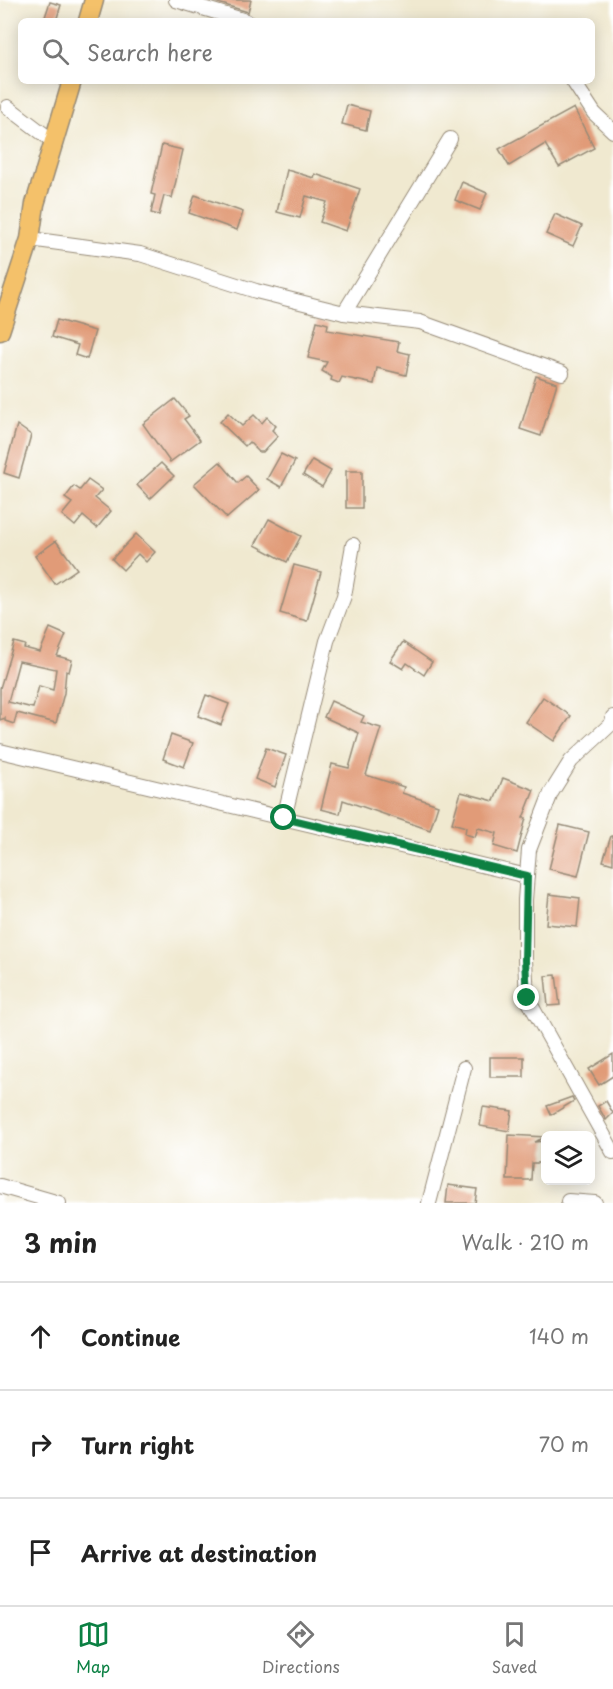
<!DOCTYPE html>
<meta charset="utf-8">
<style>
:root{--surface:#fff;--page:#f2f2f2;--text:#222;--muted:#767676;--line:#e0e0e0;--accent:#0b8043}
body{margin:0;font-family:"Playpen Sans",sans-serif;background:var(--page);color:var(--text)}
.controls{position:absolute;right:18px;bottom:18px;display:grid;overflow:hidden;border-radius:9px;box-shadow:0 3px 15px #0003}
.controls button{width:54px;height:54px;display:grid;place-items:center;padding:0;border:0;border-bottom:2px solid var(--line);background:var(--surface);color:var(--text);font:30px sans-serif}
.stop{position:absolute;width:18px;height:18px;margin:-14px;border:4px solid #0b8043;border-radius:50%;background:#fff}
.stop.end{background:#0b8043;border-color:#fff;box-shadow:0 2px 6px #0008}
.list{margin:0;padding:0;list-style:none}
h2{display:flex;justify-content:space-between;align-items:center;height:78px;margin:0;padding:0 24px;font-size:26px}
h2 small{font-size:20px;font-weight:400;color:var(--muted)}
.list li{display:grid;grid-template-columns:39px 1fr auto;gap:18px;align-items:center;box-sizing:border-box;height:108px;padding:0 24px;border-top:2px solid var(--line)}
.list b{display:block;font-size:22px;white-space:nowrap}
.list em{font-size:20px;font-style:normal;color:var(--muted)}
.icon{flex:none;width:33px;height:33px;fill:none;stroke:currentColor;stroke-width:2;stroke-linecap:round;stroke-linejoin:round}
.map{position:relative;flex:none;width:613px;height:1203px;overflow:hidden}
.search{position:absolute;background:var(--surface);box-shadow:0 3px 15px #0003;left:18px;right:18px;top:18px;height:66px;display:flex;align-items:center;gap:15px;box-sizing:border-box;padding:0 21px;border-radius:9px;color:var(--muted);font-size:22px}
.sheet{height:402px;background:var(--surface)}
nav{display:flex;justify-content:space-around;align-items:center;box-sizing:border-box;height:84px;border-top:2px solid var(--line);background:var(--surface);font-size:16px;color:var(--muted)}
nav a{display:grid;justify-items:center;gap:3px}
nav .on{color:var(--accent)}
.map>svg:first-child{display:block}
.building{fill:#e19b78;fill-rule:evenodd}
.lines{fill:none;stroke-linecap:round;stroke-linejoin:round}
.minor-casing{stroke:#968a77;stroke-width:16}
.major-casing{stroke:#968a77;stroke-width:21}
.minor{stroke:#fff;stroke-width:14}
.major{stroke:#f4c16a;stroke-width:18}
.route{stroke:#0b8043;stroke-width:8}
</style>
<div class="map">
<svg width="613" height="1203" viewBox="0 0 613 1203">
<rect width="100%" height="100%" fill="#fff"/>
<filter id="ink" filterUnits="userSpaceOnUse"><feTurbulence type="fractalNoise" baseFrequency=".0167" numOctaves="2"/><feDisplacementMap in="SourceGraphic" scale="12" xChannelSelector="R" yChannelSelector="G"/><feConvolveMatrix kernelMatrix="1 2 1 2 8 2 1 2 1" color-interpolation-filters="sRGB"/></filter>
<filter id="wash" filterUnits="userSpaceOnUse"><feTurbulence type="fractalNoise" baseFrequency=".008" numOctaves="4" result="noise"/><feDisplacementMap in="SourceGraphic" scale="24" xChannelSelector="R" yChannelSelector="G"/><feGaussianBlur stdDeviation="1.35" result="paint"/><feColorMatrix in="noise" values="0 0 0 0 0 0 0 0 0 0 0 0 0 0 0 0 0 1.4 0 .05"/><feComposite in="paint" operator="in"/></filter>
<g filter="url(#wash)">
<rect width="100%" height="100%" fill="#f0e9d0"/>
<g id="blocks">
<g class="building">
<path d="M 215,0 L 251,0 L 248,12 L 215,2 Z"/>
<path d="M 50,2 L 61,5 L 56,21 L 45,17 Z"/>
<path d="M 347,105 L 370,111 L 366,130 L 342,124 Z"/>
<path d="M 574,108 L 594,148 L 559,167 L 545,144 L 509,166 L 499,149 Z"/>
<path d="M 162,145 L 183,150 L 172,198 L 164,196 L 159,215 L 151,213 L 155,195 L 151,194 Z"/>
<path d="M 287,170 L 314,178 L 315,174 L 360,189 L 346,231 L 320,222 L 327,202 L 306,196 L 300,218 L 277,212 Z"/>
<path d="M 462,182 L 487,193 L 480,210 L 455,200 Z"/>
<path d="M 195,195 L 243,212 L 237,230 L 189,213 Z"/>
<path d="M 555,214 L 582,226 L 573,246 L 546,234 Z"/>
<path d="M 57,320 L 95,331 L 87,359 L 75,355 L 78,345 L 52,337 Z"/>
<path d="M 317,321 L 328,324 L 327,330 L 399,342 L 397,351 L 410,354 L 406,375 L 377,368 L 374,384 L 342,377 L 339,383 L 331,380 L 332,377 L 322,371 L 327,362 L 308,358 Z"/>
<path d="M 536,376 L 557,383 L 541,436 L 520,429 Z"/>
<path d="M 175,399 L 189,416 L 184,419 L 200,440 L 170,462 L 143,424 Z"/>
<path d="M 228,413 L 242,426 L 254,415 L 262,423 L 267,417 L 276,426 L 272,430 L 278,436 L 263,452 L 259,452 L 249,442 L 245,446 L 220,422 Z"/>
<path d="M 17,425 L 31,435 L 19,478 L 4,473 Z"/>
<path d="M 281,454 L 295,461 L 281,487 L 267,479 Z"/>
<path d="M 312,460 L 331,471 L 322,487 L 303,475 Z"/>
<path d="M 220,462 L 238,483 L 246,476 L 259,490 L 227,518 L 194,484 Z"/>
<path d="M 161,463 L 174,476 L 150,499 L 137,485 Z"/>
<rect x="346" y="471" width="16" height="37"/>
<path d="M 88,480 L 102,490 L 95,498 L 111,511 L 97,528 L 83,516 L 75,526 L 62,515 L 72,503 L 65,498 L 74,486 L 80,490 Z"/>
<path d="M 269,519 L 301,536 L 287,562 L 255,545 Z"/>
<path d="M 136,534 L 155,552 L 146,562 L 138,554 L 123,570 L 112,559 Z"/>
<path d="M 56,541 L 77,569 L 55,584 L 35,556 Z"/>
<path d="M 294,565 L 321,572 L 307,621 L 280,613 Z"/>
<path d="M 50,628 L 66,635 L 57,656 L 72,660 L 69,672 L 66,671 L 64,693 L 56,723 L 17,713 L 14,724 L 5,721 L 5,718 L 0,720 L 0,688 L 14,642 L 25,645 L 24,648 L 40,652 ZM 19,661 L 56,669 L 53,690 L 39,686 L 33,708 L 8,702 Z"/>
<path d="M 403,642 L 432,662 L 424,675 L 407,663 L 403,669 L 390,661 Z"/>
<path d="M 206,695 L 229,704 L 221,725 L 198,716 Z"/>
<path d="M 543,697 L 571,716 L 554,741 L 526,722 Z"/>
<path d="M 331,701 L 364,716 L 361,722 L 381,728 L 366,775 L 404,787 L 402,793 L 438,805 L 430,830 L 343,800 L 340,814 L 321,809 L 332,764 L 349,768 L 359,733 L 324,717 Z"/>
<path d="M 171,735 L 193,743 L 184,767 L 163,759 Z"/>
<path d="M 266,748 L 286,755 L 275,787 L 255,779 Z"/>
<path d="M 503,778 L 534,790 L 523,818 L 526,818 L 517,853 L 494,846 L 497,833 L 478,828 L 475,837 L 465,834 L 466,827 L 452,823 L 461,792 L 494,801 Z"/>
<path d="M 560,825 L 589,832 L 578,876 L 549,869 Z"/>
<path d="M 611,836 L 613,836 L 613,864 L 603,861 Z"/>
<path d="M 549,894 L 580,898 L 577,927 L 546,924 Z"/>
<path d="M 556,975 L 560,1005 L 548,1006 L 545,976 Z"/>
<path d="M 613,1054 L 613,1076 L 599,1085 L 589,1069 Z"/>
<rect x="490" y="1057" width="34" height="20"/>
<path d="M 572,1097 L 574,1101 L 551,1115 L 547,1106 Z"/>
<path d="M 606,1101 L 613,1113 L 606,1120 L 598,1106 Z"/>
<path d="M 483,1107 L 512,1111 L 509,1131 L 480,1126 Z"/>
<path d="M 509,1135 L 546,1137 L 534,1142 L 546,1141 L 545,1163 L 532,1163 L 531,1180 L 507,1180 Z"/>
<path d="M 448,1185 L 477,1189 L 475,1203 L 446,1203 Z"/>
</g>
</g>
</g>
<g filter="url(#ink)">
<use href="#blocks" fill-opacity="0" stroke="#968a77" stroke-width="1.5"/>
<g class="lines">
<defs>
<g id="minor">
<path d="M 176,0 L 246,21"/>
<path d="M 573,81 L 594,113 L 613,131"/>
<path d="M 8,107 L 54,142"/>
<path d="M 30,239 L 140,254 L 256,291 L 344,313 L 420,322 L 562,373"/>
<path d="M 344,313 L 450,139"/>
<path d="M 613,717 L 612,723 L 571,761 L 551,793 L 529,850 L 525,900 L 525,960 L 527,998 L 613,1152"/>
<path d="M 0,751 L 527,876"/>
<path d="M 284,818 L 327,641 L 344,596 L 353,545"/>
<path d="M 0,1186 L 59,1203"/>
<path d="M 568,1201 L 595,1203"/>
<path d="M 429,1203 L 464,1068"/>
</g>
<g id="major">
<path d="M 88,21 L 94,0"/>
<path d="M 0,331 L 30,239 L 35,204 L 72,81"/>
</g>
</defs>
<use href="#minor" class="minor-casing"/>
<use href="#major" class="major-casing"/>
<use href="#minor" class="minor"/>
<use href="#major" class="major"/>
</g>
</g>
<g class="lines" filter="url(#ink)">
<path class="route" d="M 284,818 L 527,876 L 525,960 L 527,998"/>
</g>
</svg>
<div class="controls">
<button><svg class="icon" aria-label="layers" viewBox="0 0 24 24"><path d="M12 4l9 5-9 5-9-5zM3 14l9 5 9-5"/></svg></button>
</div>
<div class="stop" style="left:284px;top:818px"></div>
<div class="stop end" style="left:527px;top:998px"></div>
<div class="search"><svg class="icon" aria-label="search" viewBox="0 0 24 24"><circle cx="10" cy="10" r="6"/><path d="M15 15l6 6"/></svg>Search here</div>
</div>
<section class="sheet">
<h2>3 min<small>Walk · 210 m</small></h2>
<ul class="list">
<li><svg class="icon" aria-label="ahead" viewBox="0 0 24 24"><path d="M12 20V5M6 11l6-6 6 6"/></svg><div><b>Continue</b></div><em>140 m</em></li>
<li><svg class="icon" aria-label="right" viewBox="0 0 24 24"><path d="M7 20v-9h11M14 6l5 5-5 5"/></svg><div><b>Turn right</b></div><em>70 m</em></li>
<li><svg class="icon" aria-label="arrive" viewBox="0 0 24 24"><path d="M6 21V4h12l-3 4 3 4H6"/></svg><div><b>Arrive at destination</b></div></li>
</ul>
</section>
<nav>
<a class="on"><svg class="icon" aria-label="map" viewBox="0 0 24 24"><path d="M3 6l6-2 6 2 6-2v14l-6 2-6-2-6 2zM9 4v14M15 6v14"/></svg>Map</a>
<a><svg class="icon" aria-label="directions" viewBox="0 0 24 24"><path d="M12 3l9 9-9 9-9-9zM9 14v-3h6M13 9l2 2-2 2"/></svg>Directions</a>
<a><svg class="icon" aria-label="saved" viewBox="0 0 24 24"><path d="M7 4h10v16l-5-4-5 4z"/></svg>Saved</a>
</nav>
